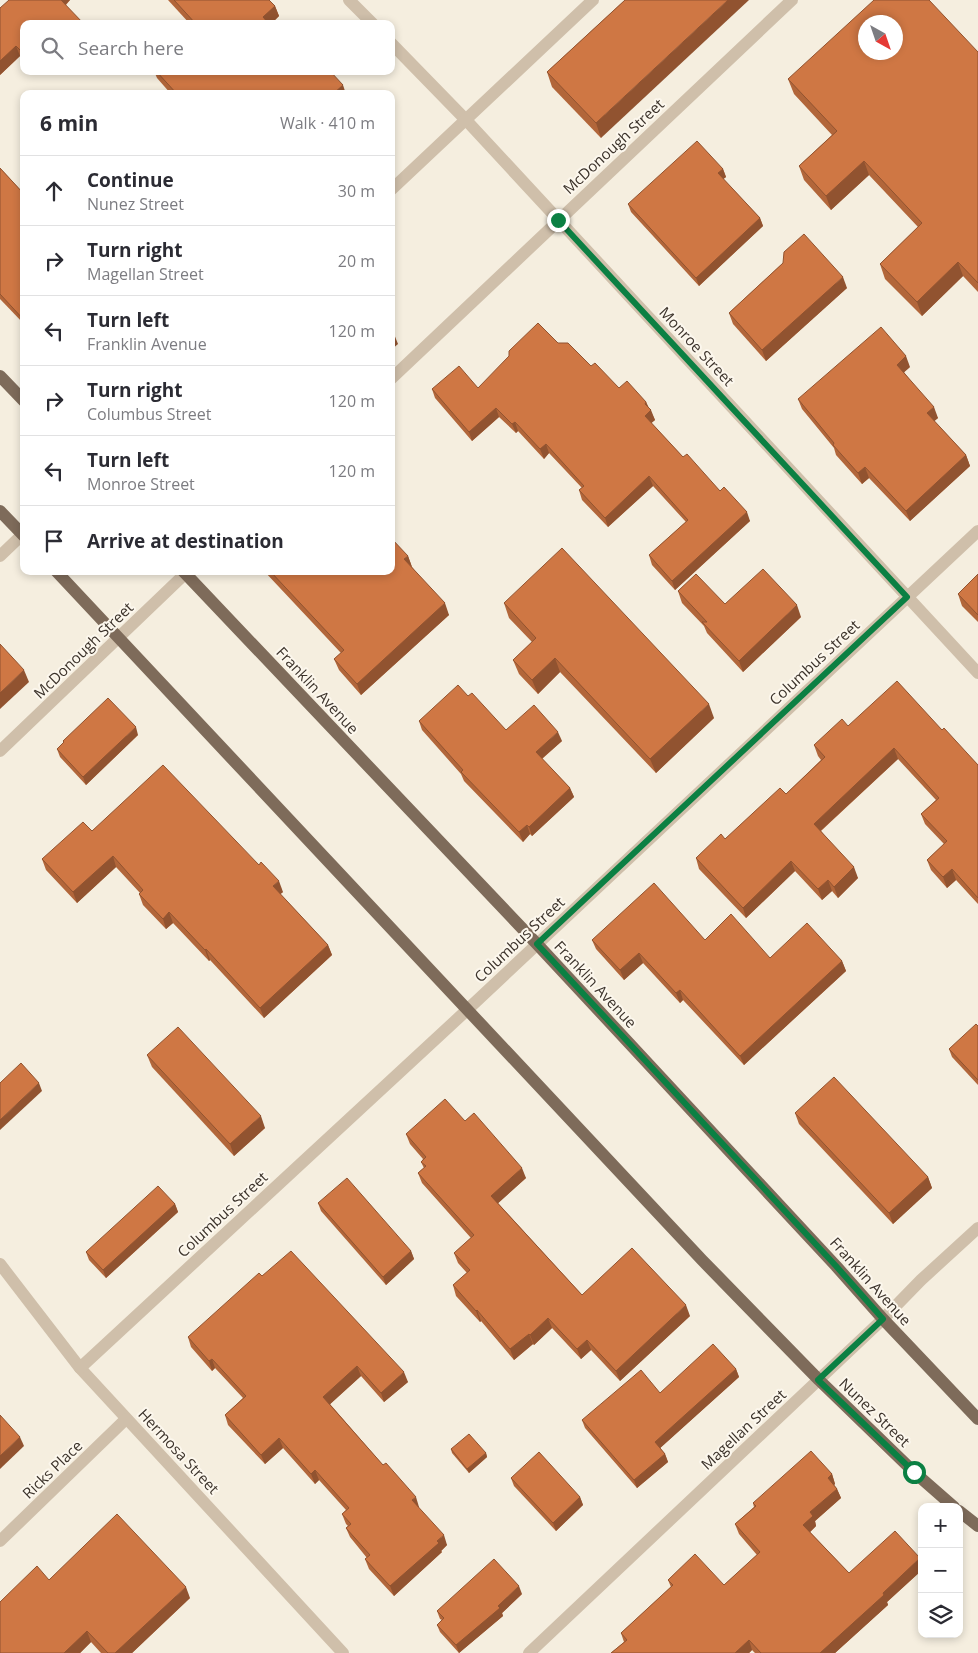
<!DOCTYPE html>
<meta charset="utf-8">
<style>
:root{--surface:#fff;--page:#f2f2f3;--text:#2b2b33;--muted:#7c7c81;--line:#e1e1e2}
body{margin:0;font-family:"Open Sans",sans-serif;background:var(--page);color:var(--text)}
.controls{position:absolute;right:15px;bottom:15px;display:grid;overflow:hidden;border-radius:10px;box-shadow:0 2px 8px #0003}
.controls button{width:45px;height:45px;display:grid;place-items:center;padding:0;border:0;border-bottom:1px solid var(--line);background:var(--surface);color:var(--text);font:25px sans-serif}
.compass{position:absolute;left:858px;top:15px;width:45px;height:45px;border-radius:50%;background:var(--surface);box-shadow:0 2px 8px #0003;rotate:140deg}
.stop{position:absolute;width:15px;height:15px;margin:-11px;border:4px solid #0b8043;border-radius:50%;background:#fff}
.stop.end{background:#0b8043;border-color:#fff;box-shadow:0 1px 5px #0008}
.list{margin:0;padding:0;list-style:none}
h2{display:flex;justify-content:space-between;align-items:center;height:65px;margin:0;padding:0 20px;font-size:21px}
h2 small{font-size:16px;font-weight:400;color:var(--muted)}
.list li{display:grid;grid-template-columns:32px 1fr auto;gap:15px;align-items:center;box-sizing:border-box;height:70px;padding:0 20px;border-top:1px solid var(--line)}
.list b{display:block;font-size:19px;white-space:nowrap}
.list p{margin:0;font-size:16px;white-space:nowrap;color:var(--muted)}
.list em{font-size:16px;font-style:normal;color:var(--muted)}
.icon{flex:none;width:28px;height:28px;fill:none;stroke:currentColor;stroke-width:2;stroke-linecap:round;stroke-linejoin:round}
.map{position:relative;flex:none;width:978px;height:1653px;overflow:hidden}
.search{position:absolute;background:var(--surface);box-shadow:0 2px 8px #0003;left:20px;top:20px;width:375px;height:55px;display:flex;align-items:center;gap:12px;box-sizing:border-box;padding:0 18px;border-radius:10px;color:var(--muted);font-size:19px}
.panel{position:absolute;background:var(--surface);box-shadow:0 2px 8px #0003;left:20px;top:90px;width:375px;height:485px;border-radius:10px}
.map>svg:first-child{display:block}
.lines{fill:none;stroke-linecap:round;stroke-linejoin:round}
.minor{stroke:#cfbfaa;stroke-width:12}
.major{stroke:#7e6b5a;stroke-width:12}
.wall{fill:#b2663a}
.shaded-wall{fill:#915330}
.building{fill:#cf7744;stroke:#915330;fill-rule:evenodd}
.route{stroke:#0b8043;stroke-width:6}
.labels{text-anchor:middle;dominant-baseline:central;stroke-width:4;stroke-linejoin:round;paint-order:stroke}
.street-label{font-size:15px;fill:#3b322a;stroke:#fcf7ed}
</style>
<div class="map">
<svg width="978" height="1653" viewBox="0 0 978 1653">
<rect width="100%" height="100%" fill="#f5eedf"/>
<g class="lines">
<g class="minor">
<path d="M 349,0 L 373,24"/>
<path d="M 391,43 L 466,120 L 978,673"/>
<path d="M 391,190 L 593,0"/>
<path d="M 391,379 L 792,0"/>
<path d="M 0,556 L 24,533"/>
<path d="M 0,751 L 188,571"/>
<path d="M 0,1264 L 80,1368 L 343,1653"/>
<path d="M 80,1368 L 467,1010 L 978,531"/>
<path d="M 0,1541 L 126,1419"/>
<path d="M 529,1653 L 883,1319 L 921,1280 L 978,1228"/>
</g>
<g class="major">
<path d="M 0,376 L 24,401"/>
<path d="M 0,511 L 24,536"/>
<path d="M 56,571 L 702,1260 L 819,1380 L 914,1472 L 954,1507"/>
<path d="M 183,571 L 537,944 L 836,1266 L 883,1319 L 978,1419"/>
<path d="M 959,1511 L 978,1526"/>
</g>
</g>
<g class="wall">
<path d="M 9,0 L 70,0 L 66,5 L 24,24 L 24,60 L 20,56 L 0,75 Z"/>
<path d="M 168,0 L 269,0 L 275,6 L 279,16 L 271,24 L 190,24 Z"/>
<path d="M 625,0 L 601,138 L 552,87 L 547,72 Z"/>
<path d="M 978,52 L 978,292 L 963,276 L 922,316 L 885,279 L 880,264 L 918,227 L 869,175 L 831,210 L 804,180 L 799,166 L 832,135 L 794,94 L 788,79 Z"/>
<path d="M 154,71 L 330,71 L 346,94 L 171,94 L 157,78 Z"/>
<path d="M 0,168 L 24,194 L 24,324 L 0,299 Z"/>
<path d="M 723,169 L 726,177 L 723,179 L 760,218 L 763,226 L 699,286 L 631,212 L 628,204 Z"/>
<path d="M 783,263 L 847,288 L 766,361 L 733,324 L 729,313 Z"/>
<path d="M 558,343 L 591,366 L 619,388 L 646,402 L 655,420 L 651,423 L 683,457 L 720,491 L 750,521 L 675,590 L 652,565 L 649,555 L 686,522 L 653,486 L 608,527 L 582,500 L 579,490 L 582,488 L 549,453 L 544,459 L 518,431 L 516,433 L 499,417 L 472,441 L 435,398 L 432,389 L 478,388 Z"/>
<path d="M 910,367 L 904,372 L 938,418 L 934,421 L 966,455 L 970,466 L 910,521 L 869,478 L 862,484 L 836,455 L 834,448 L 802,409 L 798,399 Z"/>
<path d="M 408,556 L 412,567 L 449,615 L 361,695 L 339,670 L 334,659 L 341,653 L 264,571 L 391,571 Z"/>
<path d="M 978,574 L 978,622 L 962,606 L 958,594 Z"/>
<path d="M 678,591 L 725,604 L 801,617 L 743,672 L 707,633 L 704,626 L 682,603 Z"/>
<path d="M 504,603 L 714,718 L 656,773 L 560,672 L 538,694 L 519,674 L 513,660 L 532,642 L 509,618 Z"/>
<path d="M 468,696 L 506,730 L 562,741 L 542,759 L 570,788 L 574,797 L 532,836 L 530,834 L 523,842 L 464,781 L 461,774 L 422,730 L 419,721 Z"/>
<path d="M 848,726 L 942,730 L 978,765 L 978,904 L 956,880 L 947,888 L 931,870 L 927,860 L 944,844 L 925,824 L 921,814 L 936,800 L 898,759 L 821,831 L 858,878 L 838,898 L 832,891 L 822,900 L 795,871 L 746,918 L 699,869 L 696,858 L 725,839 L 786,794 L 821,760 L 818,756 L 814,745 Z"/>
<path d="M 138,735 L 86,785 L 60,757 L 57,749 L 63,743 L 63,741 Z"/>
<path d="M 92,831 L 283,892 L 280,894 L 328,945 L 332,955 L 264,1018 L 210,960 L 209,961 L 173,923 L 166,929 L 143,905 L 139,894 L 140,893 L 116,867 L 77,903 L 46,870 L 42,859 Z"/>
<path d="M 592,940 L 705,940 L 770,958 L 842,961 L 846,971 L 744,1065 L 683,1000 L 680,1003 L 643,963 L 624,980 L 596,949 Z"/>
<path d="M 978,1026 L 978,1085 L 952,1057 L 949,1049 Z"/>
<path d="M 147,1055 L 265,1128 L 234,1156 L 152,1067 Z"/>
<path d="M 795,1113 L 928,1177 L 932,1188 L 893,1224 L 799,1124 Z"/>
<path d="M 465,1121 L 526,1178 L 498,1203 L 582,1295 L 690,1316 L 620,1381 L 591,1350 L 581,1359 L 552,1328 L 534,1345 L 533,1344 L 514,1360 L 481,1321 L 480,1322 L 456,1296 L 453,1285 L 467,1273 L 458,1263 L 454,1253 L 471,1238 L 422,1183 L 418,1173 L 424,1168 L 421,1162 L 423,1159 L 410,1144 L 406,1134 Z"/>
<path d="M 318,1203 L 411,1251 L 414,1259 L 386,1285 L 321,1211 Z"/>
<path d="M 175,1204 L 178,1212 L 106,1278 L 89,1260 L 86,1252 Z"/>
<path d="M 262,1276 L 408,1382 L 384,1402 L 361,1376 L 330,1404 L 419,1507 L 418,1508 L 447,1545 L 441,1551 L 442,1552 L 394,1596 L 369,1569 L 365,1559 L 367,1558 L 350,1537 L 346,1528 L 348,1526 L 346,1524 L 342,1514 L 346,1510 L 319,1480 L 315,1484 L 283,1448 L 265,1464 L 228,1425 L 225,1415 L 243,1398 L 215,1368 L 212,1371 L 191,1347 L 188,1337 Z"/>
<path d="M 736,1369 L 739,1377 L 660,1448 L 665,1454 L 668,1462 L 637,1488 L 585,1428 L 582,1420 L 660,1393 Z"/>
<path d="M 451,1449 L 486,1453 L 487,1457 L 469,1473 L 452,1453 Z"/>
<path d="M 832,1474 L 835,1484 L 834,1485 L 837,1489 L 841,1498 L 815,1521 L 816,1526 L 810,1532 L 849,1573 L 922,1562 L 922,1570 L 887,1602 L 888,1605 L 835,1653 L 755,1653 L 752,1650 L 749,1653 L 611,1653 L 624,1642 L 621,1633 L 671,1587 L 668,1580 L 724,1585 L 757,1555 L 739,1534 L 735,1524 L 754,1507 L 753,1503 Z"/>
<path d="M 511,1478 L 580,1497 L 583,1505 L 556,1531 L 514,1486 Z"/>
<path d="M 49,1580 L 190,1598 L 132,1653 L 101,1653 L 91,1642 L 80,1653 L 0,1653 Z"/>
<path d="M 522,1594 L 502,1613 L 503,1616 L 459,1653 L 440,1632 L 437,1625 L 442,1620 L 440,1619 L 437,1611 Z"/>
</g>
<g class="shaded-wall">
<path d="M 60,0 L 70,0 L 62,8 Z"/>
<path d="M 728,0 L 749,0 L 601,138 L 596,123 Z"/>
<path d="M 275,6 L 279,16 L 271,24 L 266,24 L 263,17 Z"/>
<path d="M 16,46 L 20,56 L 0,75 L 0,61 Z"/>
<path d="M 343,85 L 346,94 L 333,94 Z"/>
<path d="M 864,161 L 869,175 L 831,210 L 826,196 Z"/>
<path d="M 723,169 L 726,177 L 721,181 L 718,173 Z"/>
<path d="M 760,218 L 763,226 L 699,286 L 696,278 Z"/>
<path d="M 958,262 L 963,276 L 922,316 L 917,302 Z"/>
<path d="M 843,277 L 847,288 L 766,361 L 762,350 Z"/>
<path d="M 392,329 L 398,344 L 391,350 L 391,330 Z"/>
<path d="M 906,356 L 910,367 L 901,375 L 897,365 Z"/>
<path d="M 646,402 L 650,411 L 651,410 L 655,420 L 648,426 L 645,416 L 645,404 Z"/>
<path d="M 934,407 L 938,418 L 931,424 L 927,413 Z"/>
<path d="M 496,408 L 499,417 L 472,441 L 469,432 Z"/>
<path d="M 515,422 L 518,431 L 516,433 L 512,424 Z"/>
<path d="M 546,444 L 549,453 L 544,459 L 540,449 Z"/>
<path d="M 966,455 L 970,466 L 910,521 L 906,511 Z"/>
<path d="M 865,467 L 869,478 L 862,484 L 858,473 Z"/>
<path d="M 649,476 L 653,486 L 608,527 L 605,518 Z"/>
<path d="M 747,512 L 750,521 L 675,590 L 672,581 Z"/>
<path d="M 408,556 L 412,567 L 404,559 Z"/>
<path d="M 445,603 L 449,615 L 361,695 L 357,684 Z"/>
<path d="M 797,605 L 801,617 L 743,672 L 739,661 Z"/>
<path d="M 555,658 L 560,672 L 538,694 L 532,680 Z"/>
<path d="M 24,670 L 29,682 L 0,709 L 0,693 Z"/>
<path d="M 709,704 L 714,718 L 656,773 L 650,759 Z"/>
<path d="M 136,727 L 138,735 L 86,785 L 83,777 Z"/>
<path d="M 558,732 L 562,741 L 539,761 L 536,752 Z"/>
<path d="M 894,748 L 898,759 L 817,834 L 814,824 Z"/>
<path d="M 570,788 L 574,797 L 532,836 L 529,827 Z"/>
<path d="M 527,825 L 530,834 L 523,842 L 519,832 Z"/>
<path d="M 113,856 L 116,867 L 77,903 L 73,892 Z"/>
<path d="M 791,861 L 795,871 L 746,918 L 743,908 Z"/>
<path d="M 854,867 L 858,878 L 838,898 L 834,887 Z"/>
<path d="M 952,869 L 956,880 L 947,888 L 943,877 Z"/>
<path d="M 828,880 L 832,891 L 822,900 L 818,889 Z"/>
<path d="M 279,881 L 283,892 L 277,897 L 273,886 Z"/>
<path d="M 169,912 L 173,923 L 166,929 L 163,919 Z"/>
<path d="M 328,945 L 332,955 L 264,1018 L 260,1008 Z"/>
<path d="M 206,949 L 210,960 L 209,961 L 205,950 Z"/>
<path d="M 639,953 L 643,963 L 624,980 L 620,970 Z"/>
<path d="M 842,961 L 846,971 L 744,1065 L 740,1056 Z"/>
<path d="M 680,990 L 683,1000 L 680,1003 L 676,993 Z"/>
<path d="M 39,1083 L 42,1091 L 0,1130 L 0,1120 Z"/>
<path d="M 261,1116 L 265,1128 L 234,1156 L 230,1144 Z"/>
<path d="M 522,1168 L 526,1178 L 495,1206 L 491,1196 Z"/>
<path d="M 928,1177 L 932,1188 L 893,1224 L 889,1213 Z"/>
<path d="M 175,1204 L 178,1212 L 106,1278 L 103,1270 Z"/>
<path d="M 411,1251 L 414,1259 L 386,1285 L 383,1277 Z"/>
<path d="M 686,1305 L 690,1316 L 620,1381 L 616,1371 Z"/>
<path d="M 477,1310 L 481,1321 L 480,1322 L 476,1311 Z"/>
<path d="M 548,1318 L 552,1328 L 534,1345 L 530,1335 Z"/>
<path d="M 529,1334 L 533,1344 L 514,1360 L 510,1349 Z"/>
<path d="M 587,1340 L 591,1350 L 581,1359 L 577,1349 Z"/>
<path d="M 212,1359 L 215,1368 L 212,1371 L 209,1361 Z"/>
<path d="M 357,1366 L 361,1376 L 327,1407 L 323,1397 Z"/>
<path d="M 736,1369 L 739,1377 L 658,1450 L 655,1442 Z"/>
<path d="M 404,1372 L 408,1382 L 384,1402 L 381,1393 Z"/>
<path d="M 20,1437 L 24,1446 L 0,1469 L 0,1456 Z"/>
<path d="M 279,1438 L 283,1448 L 265,1464 L 261,1455 Z"/>
<path d="M 486,1453 L 487,1457 L 469,1473 L 467,1469 Z"/>
<path d="M 665,1454 L 668,1462 L 637,1488 L 634,1480 Z"/>
<path d="M 315,1470 L 319,1480 L 315,1484 L 311,1474 Z"/>
<path d="M 832,1474 L 835,1484 L 831,1488 L 828,1478 Z"/>
<path d="M 837,1489 L 841,1498 L 815,1521 L 816,1526 L 807,1535 L 803,1525 L 810,1512 Z"/>
<path d="M 416,1497 L 419,1507 L 415,1510 L 412,1500 Z"/>
<path d="M 580,1497 L 583,1505 L 556,1531 L 553,1523 Z"/>
<path d="M 444,1535 L 447,1545 L 441,1551 L 442,1552 L 394,1596 L 390,1586 Z"/>
<path d="M 920,1558 L 922,1562 L 922,1570 L 887,1602 L 888,1605 L 835,1653 L 820,1653 Z"/>
<path d="M 519,1586 L 522,1594 L 502,1613 L 503,1616 L 459,1653 L 456,1645 Z"/>
<path d="M 186,1587 L 190,1598 L 132,1653 L 115,1653 Z"/>
<path d="M 87,1631 L 91,1642 L 80,1653 L 64,1653 Z"/>
<path d="M 749,1640 L 752,1650 L 749,1653 L 735,1653 Z"/>
</g>
<g class="building">
<path d="M 9,0 L 61,0 L 84,24 L 24,24 L 24,54 L 16,46 L 0,61 L 0,8 Z"/>
<path d="M 174,0 L 269,0 L 275,6 L 263,17 L 269,24 L 196,24 Z"/>
<path d="M 625,0 L 728,0 L 596,123 L 547,72 Z"/>
<path d="M 874,0 L 929,0 L 978,52 L 978,283 L 958,262 L 917,302 L 880,264 L 922,223 L 864,161 L 826,196 L 799,166 L 837,131 L 788,79 ZM 866,22 L 896,22 L 896,52 L 866,52 Z"/>
<path d="M 156,71 L 330,71 L 343,85 L 333,94 L 177,94 Z"/>
<path d="M 697,141 L 723,169 L 718,173 L 760,218 L 696,278 L 628,204 Z"/>
<path d="M 0,168 L 24,194 L 24,320 L 0,294 Z"/>
<path d="M 804,234 L 843,277 L 762,350 L 729,313 L 783,263 L 784,252 Z"/>
<path d="M 538,323 L 558,343 L 568,343 L 591,366 L 595,363 L 619,388 L 627,381 L 646,402 L 645,404 L 651,410 L 645,416 L 683,457 L 687,454 L 720,491 L 724,487 L 747,512 L 672,581 L 649,555 L 688,520 L 649,476 L 605,518 L 579,490 L 584,486 L 546,444 L 540,449 L 515,422 L 512,424 L 496,408 L 469,432 L 432,389 L 459,366 L 478,388 L 509,356 L 509,351 Z"/>
<path d="M 881,327 L 906,356 L 897,365 L 934,407 L 927,413 L 966,455 L 906,511 L 865,467 L 858,473 L 833,445 L 834,443 L 798,399 Z"/>
<path d="M 391,538 L 408,556 L 404,559 L 445,603 L 357,684 L 334,659 L 344,650 L 270,571 L 391,571 Z"/>
<path d="M 562,548 L 709,704 L 650,759 L 555,658 L 532,680 L 513,660 L 536,638 L 504,603 Z"/>
<path d="M 763,569 L 797,605 L 739,661 L 702,622 L 707,622 L 678,591 L 696,574 L 725,604 Z"/>
<path d="M 978,574 L 978,615 L 958,594 Z"/>
<path d="M 0,644 L 24,670 L 0,693 Z"/>
<path d="M 897,681 L 942,730 L 944,728 L 978,765 L 978,898 L 952,869 L 943,877 L 927,860 L 947,841 L 921,814 L 939,798 L 894,748 L 814,824 L 854,867 L 834,887 L 828,880 L 818,889 L 791,861 L 743,908 L 696,858 L 721,834 L 725,839 L 780,788 L 786,794 L 825,757 L 814,745 L 842,719 L 848,726 Z"/>
<path d="M 458,685 L 468,696 L 472,693 L 506,730 L 534,705 L 558,732 L 536,752 L 570,788 L 529,827 L 527,825 L 519,832 L 461,772 L 463,770 L 419,721 Z"/>
<path d="M 108,698 L 136,727 L 83,777 L 57,749 L 64,742 L 63,741 Z"/>
<path d="M 163,765 L 259,865 L 261,862 L 279,881 L 273,886 L 328,945 L 260,1008 L 206,949 L 205,950 L 169,912 L 163,919 L 139,894 L 143,890 L 113,856 L 73,892 L 42,859 L 83,822 L 92,831 Z"/>
<path d="M 654,883 L 705,940 L 731,914 L 770,958 L 807,923 L 842,961 L 740,1056 L 680,990 L 676,993 L 639,953 L 620,970 L 592,940 Z"/>
<path d="M 976,1024 L 978,1026 L 978,1080 L 949,1049 Z"/>
<path d="M 178,1027 L 261,1116 L 230,1144 L 147,1055 Z"/>
<path d="M 21,1063 L 39,1083 L 0,1120 L 0,1083 Z"/>
<path d="M 834,1077 L 928,1177 L 889,1213 L 795,1113 Z"/>
<path d="M 445,1099 L 465,1121 L 474,1113 L 522,1168 L 491,1196 L 582,1295 L 632,1248 L 686,1305 L 616,1371 L 587,1340 L 577,1349 L 548,1318 L 530,1335 L 529,1334 L 510,1349 L 477,1310 L 476,1311 L 453,1285 L 470,1270 L 454,1253 L 474,1235 L 418,1173 L 426,1166 L 421,1162 L 426,1157 L 406,1134 Z"/>
<path d="M 347,1178 L 411,1251 L 383,1277 L 318,1203 Z"/>
<path d="M 158,1186 L 175,1204 L 103,1270 L 86,1252 Z"/>
<path d="M 291,1251 L 404,1372 L 381,1393 L 357,1366 L 323,1397 L 383,1465 L 386,1463 L 416,1497 L 412,1500 L 444,1535 L 437,1541 L 439,1543 L 390,1586 L 365,1559 L 370,1555 L 346,1528 L 351,1524 L 342,1514 L 349,1508 L 315,1470 L 311,1474 L 279,1438 L 261,1455 L 225,1415 L 246,1396 L 212,1359 L 209,1361 L 188,1337 L 259,1273 L 262,1276 Z"/>
<path d="M 713,1344 L 736,1369 L 655,1442 L 665,1454 L 634,1480 L 582,1420 L 641,1370 L 660,1393 Z"/>
<path d="M 0,1415 L 20,1437 L 0,1456 Z"/>
<path d="M 469,1434 L 486,1453 L 467,1469 L 451,1449 Z"/>
<path d="M 811,1451 L 832,1474 L 828,1478 L 837,1489 L 810,1512 L 813,1516 L 803,1525 L 849,1573 L 895,1531 L 920,1558 L 883,1593 L 884,1595 L 820,1653 L 761,1653 L 749,1640 L 735,1653 L 611,1653 L 627,1640 L 621,1633 L 673,1585 L 668,1580 L 695,1554 L 724,1585 L 760,1552 L 735,1524 L 756,1506 L 753,1503 Z"/>
<path d="M 539,1452 L 580,1497 L 553,1523 L 511,1478 Z"/>
<path d="M 117,1514 L 186,1587 L 115,1653 L 108,1653 L 87,1631 L 64,1653 L 0,1653 L 0,1602 L 37,1566 L 49,1580 Z"/>
<path d="M 494,1559 L 519,1586 L 498,1606 L 500,1608 L 456,1645 L 437,1625 L 444,1618 L 437,1611 Z"/>
</g>
<g class="lines">
<path class="route" d="M 558,220 L 907,597 L 537,944 L 836,1266 L 883,1319 L 818,1380 L 914,1472"/>
</g>
<g class="labels">
<g class="street-label">
<text transform="translate(613 146) rotate(-43)">McDonough Street</text>
<text transform="translate(697 346) rotate(47)">Monroe Street</text>
<text transform="translate(83 650) rotate(-44)">McDonough Street</text>
<text transform="translate(814 662) rotate(-43)">Columbus Street</text>
<text transform="translate(318 690) rotate(47)">Franklin Avenue</text>
<text transform="translate(519 939) rotate(-43)">Columbus Street</text>
<text transform="translate(596 984) rotate(47)">Franklin Avenue</text>
<text transform="translate(222 1214) rotate(-43)">Columbus Street</text>
<text transform="translate(871 1281) rotate(48)">Franklin Avenue</text>
<text transform="translate(875 1412) rotate(44)">Nunez Street</text>
<text transform="translate(743 1429) rotate(-43)">Magellan Street</text>
<text transform="translate(179 1451) rotate(47)">Hermosa Street</text>
<text transform="translate(52 1469) rotate(-44)">Ricks Place</text>
</g>
</g>
</svg>
<div class="controls">
<button>+</button>
<button>−</button>
<button><svg class="icon" aria-label="layers" viewBox="0 0 24 24"><path d="M12 4l9 5-9 5-9-5zM3 14l9 5 9-5"/></svg></button>
</div>
<svg class="compass" viewBox="-18 -18 36 36"><path d="M0-13l5 13h-10z" fill="#e53935"/><path d="M0 13l5-13h-10z" fill="#7c7c81"/></svg>
<div class="stop" style="left:914px;top:1472px"></div>
<div class="stop end" style="left:558px;top:220px"></div>
<div class="search"><svg class="icon" aria-label="search" viewBox="0 0 24 24"><circle cx="10" cy="10" r="6"/><path d="M15 15l6 6"/></svg>Search here</div>
<section class="panel">
<h2>6 min<small>Walk · 410 m</small></h2>
<ul class="list">
<li><svg class="icon" aria-label="ahead" viewBox="0 0 24 24"><path d="M12 20V5M6 11l6-6 6 6"/></svg><div><b>Continue</b><p>Nunez Street</p></div><em>30 m</em></li>
<li><svg class="icon" aria-label="right" viewBox="0 0 24 24"><path d="M7 20v-9h11M14 6l5 5-5 5"/></svg><div><b>Turn right</b><p>Magellan Street</p></div><em>20 m</em></li>
<li><svg class="icon" aria-label="left" viewBox="0 0 24 24"><path d="M17 20v-9H6M10 6l-5 5 5 5"/></svg><div><b>Turn left</b><p>Franklin Avenue</p></div><em>120 m</em></li>
<li><svg class="icon" aria-label="right" viewBox="0 0 24 24"><path d="M7 20v-9h11M14 6l5 5-5 5"/></svg><div><b>Turn right</b><p>Columbus Street</p></div><em>120 m</em></li>
<li><svg class="icon" aria-label="left" viewBox="0 0 24 24"><path d="M17 20v-9H6M10 6l-5 5 5 5"/></svg><div><b>Turn left</b><p>Monroe Street</p></div><em>120 m</em></li>
<li><svg class="icon" aria-label="arrive" viewBox="0 0 24 24"><path d="M6 21V4h12l-3 4 3 4H6"/></svg><div><b>Arrive at destination</b></div></li>
</ul>
</section>
</div>
